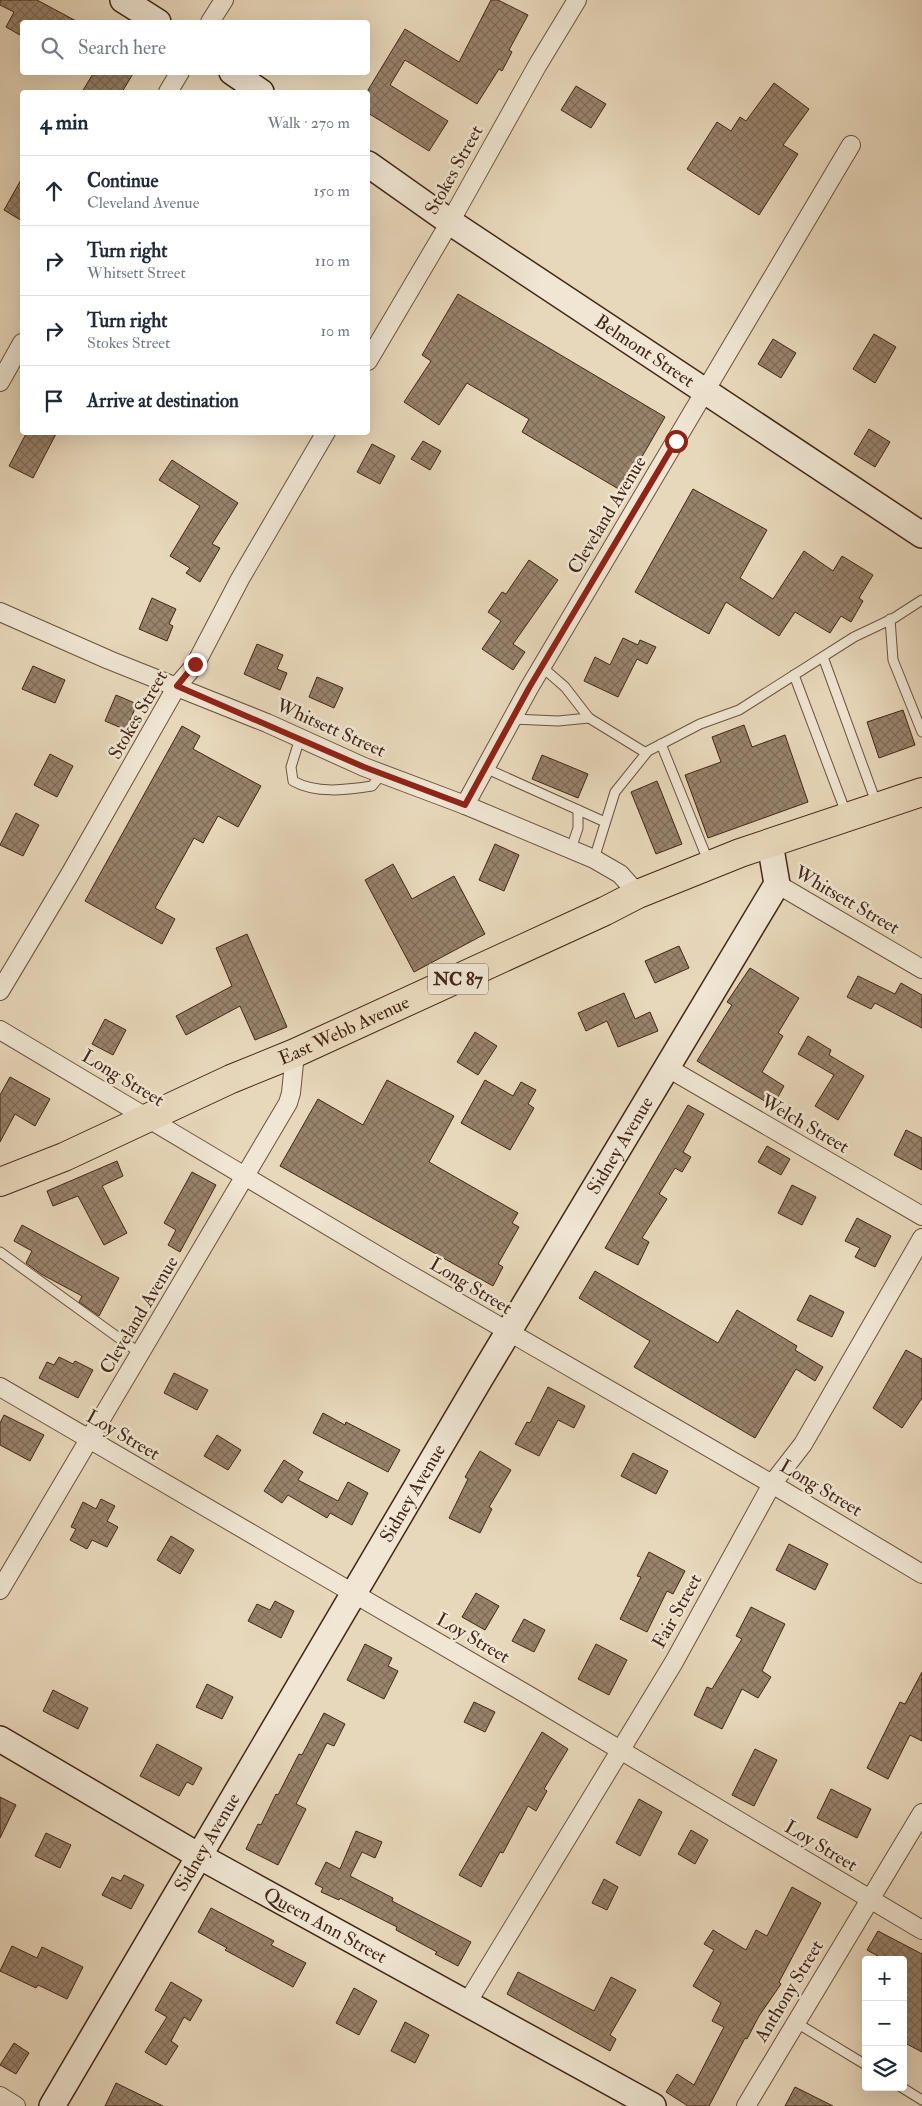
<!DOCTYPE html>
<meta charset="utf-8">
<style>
:root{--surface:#fff;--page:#f2f2f3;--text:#1f2937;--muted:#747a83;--line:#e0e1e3}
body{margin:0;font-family:"IM FELL Double Pica",serif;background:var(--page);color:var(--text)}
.controls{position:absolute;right:15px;bottom:15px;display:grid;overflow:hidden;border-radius:5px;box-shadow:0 5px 20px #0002}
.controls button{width:45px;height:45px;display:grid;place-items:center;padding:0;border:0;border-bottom:1px solid var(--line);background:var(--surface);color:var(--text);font:25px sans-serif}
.stop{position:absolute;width:15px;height:15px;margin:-11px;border:4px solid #8f2418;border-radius:50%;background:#fff}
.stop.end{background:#8f2418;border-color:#fff;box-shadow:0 1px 5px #0008}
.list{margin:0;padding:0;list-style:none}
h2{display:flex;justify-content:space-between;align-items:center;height:65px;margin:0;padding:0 20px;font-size:21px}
h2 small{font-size:16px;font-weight:400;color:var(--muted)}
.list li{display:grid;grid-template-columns:32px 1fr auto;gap:15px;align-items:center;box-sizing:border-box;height:70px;padding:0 20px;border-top:1px solid var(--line)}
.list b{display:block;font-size:19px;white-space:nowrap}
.list p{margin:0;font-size:16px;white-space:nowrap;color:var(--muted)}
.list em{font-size:16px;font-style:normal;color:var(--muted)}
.icon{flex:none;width:28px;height:28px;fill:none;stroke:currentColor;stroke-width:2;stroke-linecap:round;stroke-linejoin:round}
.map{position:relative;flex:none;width:922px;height:2106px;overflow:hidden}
.search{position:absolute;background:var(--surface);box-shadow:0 5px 20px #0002;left:20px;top:20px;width:350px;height:55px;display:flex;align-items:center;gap:12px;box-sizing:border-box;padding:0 18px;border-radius:5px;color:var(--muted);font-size:19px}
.panel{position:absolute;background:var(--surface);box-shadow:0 5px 20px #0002;left:20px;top:90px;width:350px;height:345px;border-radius:5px}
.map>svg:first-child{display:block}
.building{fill:url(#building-cross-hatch);stroke:#422616}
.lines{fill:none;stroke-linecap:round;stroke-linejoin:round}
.lane-casing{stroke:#6c523f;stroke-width:11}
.street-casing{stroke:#6c523f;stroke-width:20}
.secondary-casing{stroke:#422616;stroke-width:28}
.highway-casing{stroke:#422616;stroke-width:30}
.lane{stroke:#f0e6d3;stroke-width:9}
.street{stroke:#f0e6d3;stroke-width:18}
.secondary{stroke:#f0e6d3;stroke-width:25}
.highway{stroke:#e8d8bb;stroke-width:28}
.route{stroke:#8f2418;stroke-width:6}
.labels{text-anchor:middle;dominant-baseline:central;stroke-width:5;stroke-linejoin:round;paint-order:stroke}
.shield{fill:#f0e6d3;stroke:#76604f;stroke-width:1}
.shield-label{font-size:18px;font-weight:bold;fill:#422616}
.street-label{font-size:19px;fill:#422616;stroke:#f0e6d3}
</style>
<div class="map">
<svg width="922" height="2106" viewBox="0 0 922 2106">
<defs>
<pattern id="building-cross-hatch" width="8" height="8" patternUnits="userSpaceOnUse" patternTransform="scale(1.25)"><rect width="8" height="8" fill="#98836c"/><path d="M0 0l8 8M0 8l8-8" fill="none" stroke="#7e6b58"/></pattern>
</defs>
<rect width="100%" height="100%" fill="#e8d8bb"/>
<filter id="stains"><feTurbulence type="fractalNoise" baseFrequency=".004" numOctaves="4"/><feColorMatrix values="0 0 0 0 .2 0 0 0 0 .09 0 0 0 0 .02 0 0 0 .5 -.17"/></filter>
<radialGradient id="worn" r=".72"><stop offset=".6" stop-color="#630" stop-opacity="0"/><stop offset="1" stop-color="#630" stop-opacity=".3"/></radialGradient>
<g class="building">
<path d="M 0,0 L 37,0 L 78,22 L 22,22 L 20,35 L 6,27 L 14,12 L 0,5 Z"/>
<path d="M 491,0 L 498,0 L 528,15 L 509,50 L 512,52 L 502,71 L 499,69 L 477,104 L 405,60 L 390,85 L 448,121 L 429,151 L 368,113 L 368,90 L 405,29 L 459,62 Z"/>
<path d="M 94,72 L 134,72 L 122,92 L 82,92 Z"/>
<path d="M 774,83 L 809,109 L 783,145 L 798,154 L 759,215 L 687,169 L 717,122 L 731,131 L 740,117 L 746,121 Z"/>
<path d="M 576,86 L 606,104 L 591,128 L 561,110 Z"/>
<path d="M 22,178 L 22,221 L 4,210 Z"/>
<path d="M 458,294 L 665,417 L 622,491 L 522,432 L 529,419 L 467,383 L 439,425 L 404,402 L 431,361 L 422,355 Z"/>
<path d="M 874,334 L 896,347 L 875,383 L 853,369 Z"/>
<path d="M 773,339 L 796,353 L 781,378 L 758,364 Z"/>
<path d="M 869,429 L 890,442 L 875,467 L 854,454 Z"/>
<path d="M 27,432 L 57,432 L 33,478 L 9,466 Z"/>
<path d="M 423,441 L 441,451 L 430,470 L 411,459 Z"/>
<path d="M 372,444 L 395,456 L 380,484 L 357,472 Z"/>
<path d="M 172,460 L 238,503 L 212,544 L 220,548 L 200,582 L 186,573 L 190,568 L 170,556 L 200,506 L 159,480 Z"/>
<path d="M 693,489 L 767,530 L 740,578 L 773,599 L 804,551 L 833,571 L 842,556 L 873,575 L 859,598 L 863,601 L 851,622 L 841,616 L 830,633 L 795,612 L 779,636 L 726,602 L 709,634 L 635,592 Z"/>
<path d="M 529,560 L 558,580 L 513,644 L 525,652 L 513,670 L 482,649 L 501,621 L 488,612 L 502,592 L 506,594 Z"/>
<path d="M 152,598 L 176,609 L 169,624 L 173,626 L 167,641 L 139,629 Z"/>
<path d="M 623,638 L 638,645 L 640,640 L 656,647 L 647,664 L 637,659 L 618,697 L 584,681 L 595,657 L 610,665 Z"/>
<path d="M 257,644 L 283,655 L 277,669 L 287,673 L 280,690 L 244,674 Z"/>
<path d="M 33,666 L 65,680 L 55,703 L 22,689 Z"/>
<path d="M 317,677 L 343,688 L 334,708 L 309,697 Z"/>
<path d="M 116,695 L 137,704 L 126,730 L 105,721 Z"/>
<path d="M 903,710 L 915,745 L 879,758 L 867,722 Z"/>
<path d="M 744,725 L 752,747 L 785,735 L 808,802 L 708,838 L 685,775 L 721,762 L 712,737 Z"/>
<path d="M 182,726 L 200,736 L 193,749 L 261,786 L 238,827 L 218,816 L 203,843 L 194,838 L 155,908 L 175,919 L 162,944 L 85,901 Z"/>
<path d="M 50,754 L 73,766 L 57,797 L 34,785 Z"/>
<path d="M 542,755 L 588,774 L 578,798 L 532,779 Z"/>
<path d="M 657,781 L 682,844 L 656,854 L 631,792 Z"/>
<path d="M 16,813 L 39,825 L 23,856 L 0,845 Z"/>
<path d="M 495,844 L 519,855 L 504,891 L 479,880 Z"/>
<path d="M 393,864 L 412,899 L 454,876 L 485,934 L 414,972 L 365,880 Z"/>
<path d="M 247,934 L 287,1027 L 255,1040 L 240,1006 L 186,1035 L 176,1016 L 232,986 L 216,948 Z"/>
<path d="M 679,946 L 689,968 L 655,983 L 645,961 Z"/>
<path d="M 750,968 L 799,998 L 778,1033 L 783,1036 L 762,1072 L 784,1086 L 773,1106 L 697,1061 L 732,1005 L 727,1002 Z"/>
<path d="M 858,976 L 895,994 L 901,983 L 922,995 L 922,1028 L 875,1003 L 871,1009 L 847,997 Z"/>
<path d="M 624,993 L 635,1019 L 650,1012 L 658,1031 L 618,1047 L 607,1021 L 586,1031 L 578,1013 Z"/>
<path d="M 105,1019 L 126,1030 L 113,1055 L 92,1044 Z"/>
<path d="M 475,1032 L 497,1046 L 478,1075 L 457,1062 Z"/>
<path d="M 808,1036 L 831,1050 L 829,1055 L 864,1076 L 838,1120 L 815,1106 L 834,1075 L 798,1054 Z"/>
<path d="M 10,1077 L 50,1099 L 35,1126 L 15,1114 L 0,1142 L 0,1095 Z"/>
<path d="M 387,1080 L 454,1116 L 429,1162 L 518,1213 L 512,1223 L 519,1227 L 498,1264 L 503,1267 L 493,1286 L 280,1166 L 318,1099 L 363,1125 Z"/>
<path d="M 485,1080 L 513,1096 L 521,1082 L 536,1090 L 528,1104 L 534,1108 L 510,1150 L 461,1123 Z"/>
<path d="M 688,1105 L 704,1114 L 683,1152 L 691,1157 L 682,1172 L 675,1168 L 659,1194 L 667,1199 L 642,1238 L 649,1242 L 638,1265 L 605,1248 Z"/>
<path d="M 906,1130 L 922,1138 L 922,1170 L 894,1155 Z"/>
<path d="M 767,1146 L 790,1159 L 781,1175 L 758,1162 Z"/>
<path d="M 117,1161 L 123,1176 L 102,1186 L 127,1233 L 104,1245 L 78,1196 L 53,1206 L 47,1191 Z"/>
<path d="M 192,1172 L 216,1185 L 180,1252 L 168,1245 L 176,1230 L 164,1223 Z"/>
<path d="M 792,1185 L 816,1197 L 802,1225 L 778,1213 Z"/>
<path d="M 857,1218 L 891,1236 L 875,1267 L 855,1257 L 860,1248 L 845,1241 Z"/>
<path d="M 22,1225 L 119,1278 L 99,1316 L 79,1302 L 82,1296 L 41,1274 L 26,1263 L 32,1251 L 14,1241 Z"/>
<path d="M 595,1271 L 718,1343 L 737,1310 L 797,1346 L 795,1350 L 823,1367 L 815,1381 L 796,1369 L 755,1438 L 634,1367 L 650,1341 L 579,1298 Z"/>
<path d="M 810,1295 L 844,1312 L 832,1337 L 797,1320 Z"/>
<path d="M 906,1350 L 922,1359 L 922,1398 L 902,1428 L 873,1408 Z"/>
<path d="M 59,1357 L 73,1364 L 75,1361 L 93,1370 L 78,1398 L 39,1378 L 47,1362 L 54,1365 Z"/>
<path d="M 174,1373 L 208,1390 L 197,1410 L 164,1393 Z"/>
<path d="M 548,1387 L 585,1406 L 574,1428 L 558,1420 L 539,1456 L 515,1444 L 527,1422 L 530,1423 Z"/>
<path d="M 323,1413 L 345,1425 L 346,1422 L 400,1450 L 388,1472 L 313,1433 Z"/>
<path d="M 4,1415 L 44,1435 L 30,1461 L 0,1445 L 0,1423 Z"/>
<path d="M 217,1435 L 241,1450 L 228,1470 L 204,1456 Z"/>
<path d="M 480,1451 L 511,1470 L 489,1507 L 492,1509 L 480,1533 L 449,1518 L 468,1479 L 465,1477 Z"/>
<path d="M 633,1453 L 668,1471 L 656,1494 L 621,1476 Z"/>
<path d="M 284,1460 L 303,1472 L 298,1480 L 338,1501 L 348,1482 L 368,1493 L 352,1525 L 330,1513 L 327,1518 L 288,1495 L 282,1503 L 264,1491 Z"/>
<path d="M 101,1499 L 115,1506 L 107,1521 L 118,1527 L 107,1547 L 92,1540 L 87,1549 L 70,1540 L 76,1529 L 71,1527 L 83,1502 L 96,1509 Z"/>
<path d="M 171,1536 L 194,1550 L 180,1574 L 157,1560 Z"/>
<path d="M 789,1544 L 828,1564 L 815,1590 L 776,1570 Z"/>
<path d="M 649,1552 L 685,1571 L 673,1594 L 667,1591 L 647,1632 L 620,1619 L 641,1577 L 637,1576 Z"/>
<path d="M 476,1593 L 499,1606 L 485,1630 L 462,1617 Z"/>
<path d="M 275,1601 L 294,1611 L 281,1638 L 248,1621 L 257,1604 L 270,1610 Z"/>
<path d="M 751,1607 L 785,1624 L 762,1671 L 771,1677 L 758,1698 L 742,1689 L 722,1729 L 694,1715 L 707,1687 L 712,1689 L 742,1639 L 736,1636 Z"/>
<path d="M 524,1619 L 545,1630 L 534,1652 L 512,1641 Z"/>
<path d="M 365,1644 L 392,1658 L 388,1666 L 398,1671 L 384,1699 L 347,1680 Z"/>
<path d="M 596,1644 L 627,1660 L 609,1695 L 578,1679 Z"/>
<path d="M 922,1672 L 922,1741 L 910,1735 L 888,1779 L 867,1768 L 900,1702 L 905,1704 Z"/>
<path d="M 207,1684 L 233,1697 L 222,1719 L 196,1707 Z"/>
<path d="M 53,1690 L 88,1708 L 78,1729 L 43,1711 Z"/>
<path d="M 474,1702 L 495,1712 L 485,1732 L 464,1722 Z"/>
<path d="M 324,1713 L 345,1724 L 334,1746 L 327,1743 L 296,1804 L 306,1809 L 278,1865 L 246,1849 L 258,1824 L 261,1825 L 276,1794 L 278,1795 L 299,1754 L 302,1755 Z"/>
<path d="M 542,1732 L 568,1749 L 544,1789 L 547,1791 L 536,1811 L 528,1806 L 503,1853 L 500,1852 L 481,1887 L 459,1875 Z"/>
<path d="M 157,1744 L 202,1768 L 193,1785 L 187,1782 L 179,1796 L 140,1776 Z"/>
<path d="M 755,1749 L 777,1760 L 754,1806 L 732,1795 Z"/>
<path d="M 831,1789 L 871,1809 L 857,1838 L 817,1818 Z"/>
<path d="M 0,1797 L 16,1805 L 0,1838 Z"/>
<path d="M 639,1799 L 662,1812 L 640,1856 L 616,1843 Z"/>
<path d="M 691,1830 L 708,1840 L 695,1864 L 678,1854 Z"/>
<path d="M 356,1831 L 382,1842 L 375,1858 L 362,1852 L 350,1876 L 393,1898 L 392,1901 L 471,1942 L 458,1966 L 435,1954 L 437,1952 L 396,1930 L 397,1927 L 340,1898 L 339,1900 L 321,1892 L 323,1888 L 315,1884 L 326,1862 L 340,1869 Z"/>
<path d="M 46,1833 L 71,1845 L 60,1868 L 35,1856 Z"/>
<path d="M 124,1875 L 144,1885 L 131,1909 L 102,1895 L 112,1877 L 121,1881 Z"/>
<path d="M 604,1879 L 618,1887 L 607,1910 L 592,1903 Z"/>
<path d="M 792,1887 L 821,1903 L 779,1982 L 781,1984 L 759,2016 L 747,2039 L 745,2038 L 709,2106 L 688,2106 L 666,2092 L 677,2074 L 694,2085 L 724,2027 L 712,2021 L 721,2003 L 693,1986 L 714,1950 L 704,1944 L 713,1930 L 746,1950 L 756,1930 L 767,1936 Z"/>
<path d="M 211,1908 L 274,1941 L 271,1945 L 306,1963 L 293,1987 L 225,1950 L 227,1948 L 198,1932 Z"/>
<path d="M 878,1931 L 922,1954 L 922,2052 L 903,2042 L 903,1960 L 885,1960 L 867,1950 Z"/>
<path d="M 12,1946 L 37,1958 L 42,1947 L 83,1967 L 67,1999 L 38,1985 L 36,1988 L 0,1971 Z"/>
<path d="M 518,1972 L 594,2011 L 611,1977 L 636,1990 L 610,2035 L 616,2039 L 610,2051 L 507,1994 Z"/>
<path d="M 171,1982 L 202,2000 L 190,2021 L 184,2017 L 171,2041 L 178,2046 L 166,2065 L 145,2052 L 167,2017 L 155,2010 Z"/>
<path d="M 354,1988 L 377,2001 L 359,2035 L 336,2023 Z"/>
<path d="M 405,2022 L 429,2035 L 415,2063 L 391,2051 Z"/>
<path d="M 14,2043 L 29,2053 L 16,2074 L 0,2065 Z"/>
<path d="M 116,2083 L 163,2106 L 105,2106 Z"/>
<path d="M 795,2087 L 833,2106 L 785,2106 Z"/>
</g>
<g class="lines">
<defs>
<g id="lane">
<path d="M 890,619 L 893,660 L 922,732"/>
<path d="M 823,657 L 877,805"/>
<path d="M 542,667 L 565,687 L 589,718 L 646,753"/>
<path d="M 794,675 L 846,813"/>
<path d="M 513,719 L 558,721 L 589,718"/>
<path d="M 300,738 L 291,767 L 293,781 C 316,794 346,790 372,786 L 382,774"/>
<path d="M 661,744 L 709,863"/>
<path d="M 485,768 L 605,822"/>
<path d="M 571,849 L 578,828 L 578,810"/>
<path d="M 594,859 L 615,792 L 648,751 L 700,724 L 739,710 L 854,637 L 894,618 L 922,600"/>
<path d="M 0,1252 L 141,1354"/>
<path d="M 795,2022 L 866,2065"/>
<path d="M 901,2087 L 922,2100"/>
</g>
<g id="street">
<path d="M 210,22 L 224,0"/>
<path d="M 168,92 L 180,72"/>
<path d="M 368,361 L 450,222 L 537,66 L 577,0"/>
<path d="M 0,382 L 22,343"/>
<path d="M 0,612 L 109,660 L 267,723 L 364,767 L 465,805 L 594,859 L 620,874 L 638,894"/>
<path d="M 465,805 L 529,688 L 851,145"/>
<path d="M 777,884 L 922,969"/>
<path d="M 0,991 L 70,874 L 177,686 L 195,665 L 240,579 L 326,432"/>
<path d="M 0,1030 L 402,1270 L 772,1484 L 922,1574"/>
<path d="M 668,1068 L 922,1216"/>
<path d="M 0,1387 L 533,1698 L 922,1930"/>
<path d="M 0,1590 L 288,1103 L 291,1093 L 295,1053"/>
<path d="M 467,2003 L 674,1662 L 772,1484 L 803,1444 L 922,1238"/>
<path d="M 0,2096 L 16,2106"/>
<path d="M 746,2106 L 922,1813"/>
</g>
<g id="secondary">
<path d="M 123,0 L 158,22"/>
<path d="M 232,72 L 261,92"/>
<path id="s1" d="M 368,164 L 450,222 L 922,535"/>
<path id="s2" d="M 0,1739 L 199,1856 L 653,2106"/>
<path id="s3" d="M 52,2106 L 480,1379 L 777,884 L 770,843"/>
</g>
<g id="highway">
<path id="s4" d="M 0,1182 L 64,1157 L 231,1079 L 295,1053 L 605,911 L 638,894 L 740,853 L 922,792"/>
</g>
</defs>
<use href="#lane" class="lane-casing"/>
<use href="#street" class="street-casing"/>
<use href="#secondary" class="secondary-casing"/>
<use href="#highway" class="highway-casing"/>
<use href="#lane" class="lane"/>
<use href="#street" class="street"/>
<use href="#secondary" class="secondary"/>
<use href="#highway" class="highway"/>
</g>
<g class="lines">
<path class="route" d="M 195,664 L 177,686 L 364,767 L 465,805 L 529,688 L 676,441"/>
</g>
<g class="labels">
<rect class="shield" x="428" y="963.5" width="60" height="31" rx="4"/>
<g class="shield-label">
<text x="458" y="979">NC 87</text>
</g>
<g class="street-label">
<text transform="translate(454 170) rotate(-61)">Stokes Street</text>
<text stroke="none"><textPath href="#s1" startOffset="334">Belmont Street</textPath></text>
<text transform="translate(607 515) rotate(-59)">Cleveland Avenue</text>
<text transform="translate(138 715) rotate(-60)">Stokes Street</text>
<text transform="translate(331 728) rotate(24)">Whitsett Street</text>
<text transform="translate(847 900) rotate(30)">Whitsett Street</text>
<text stroke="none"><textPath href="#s4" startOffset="376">East Webb Avenue</textPath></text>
<text transform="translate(123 1078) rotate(31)">Long Street</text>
<text transform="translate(805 1124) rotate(30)">Welch Street</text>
<text stroke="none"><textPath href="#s3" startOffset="1116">Sidney Avenue</textPath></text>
<text transform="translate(471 1286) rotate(31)">Long Street</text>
<text transform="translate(139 1315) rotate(-59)">Cleveland Avenue</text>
<text transform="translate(123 1435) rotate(30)">Loy Street</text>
<text transform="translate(821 1488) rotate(31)">Long Street</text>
<text stroke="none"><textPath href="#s3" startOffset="711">Sidney Avenue</textPath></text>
<text transform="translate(677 1611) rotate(-61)">Fair Street</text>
<text transform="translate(473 1638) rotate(30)">Loy Street</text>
<text stroke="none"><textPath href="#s3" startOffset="306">Sidney Avenue</textPath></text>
<text transform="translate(821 1846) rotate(31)">Loy Street</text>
<text stroke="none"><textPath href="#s2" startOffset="375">Queen Ann Street</textPath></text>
<text transform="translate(789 1991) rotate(-59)">Anthony Street</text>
</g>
</g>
<rect width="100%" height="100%" filter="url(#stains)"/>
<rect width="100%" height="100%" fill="url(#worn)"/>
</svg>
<div class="controls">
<button>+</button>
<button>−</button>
<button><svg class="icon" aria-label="layers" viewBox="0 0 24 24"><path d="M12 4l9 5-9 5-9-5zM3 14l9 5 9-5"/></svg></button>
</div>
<div class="stop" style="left:676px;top:441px"></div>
<div class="stop end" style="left:195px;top:664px"></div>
<div class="search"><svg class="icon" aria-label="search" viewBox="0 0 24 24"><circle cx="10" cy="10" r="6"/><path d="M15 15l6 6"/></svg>Search here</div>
<section class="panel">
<h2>4 min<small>Walk · 270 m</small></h2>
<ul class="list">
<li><svg class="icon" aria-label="ahead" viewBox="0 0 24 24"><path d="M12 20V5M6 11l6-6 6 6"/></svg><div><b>Continue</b><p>Cleveland Avenue</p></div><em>150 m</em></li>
<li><svg class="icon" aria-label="right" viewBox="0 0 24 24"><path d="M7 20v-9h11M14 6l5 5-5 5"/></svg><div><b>Turn right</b><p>Whitsett Street</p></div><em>110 m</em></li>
<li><svg class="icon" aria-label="right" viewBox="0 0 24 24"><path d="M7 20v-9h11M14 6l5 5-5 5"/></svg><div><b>Turn right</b><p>Stokes Street</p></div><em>10 m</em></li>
<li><svg class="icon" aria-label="arrive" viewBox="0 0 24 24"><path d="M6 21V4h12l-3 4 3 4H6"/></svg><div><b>Arrive at destination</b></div></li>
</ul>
</section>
</div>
